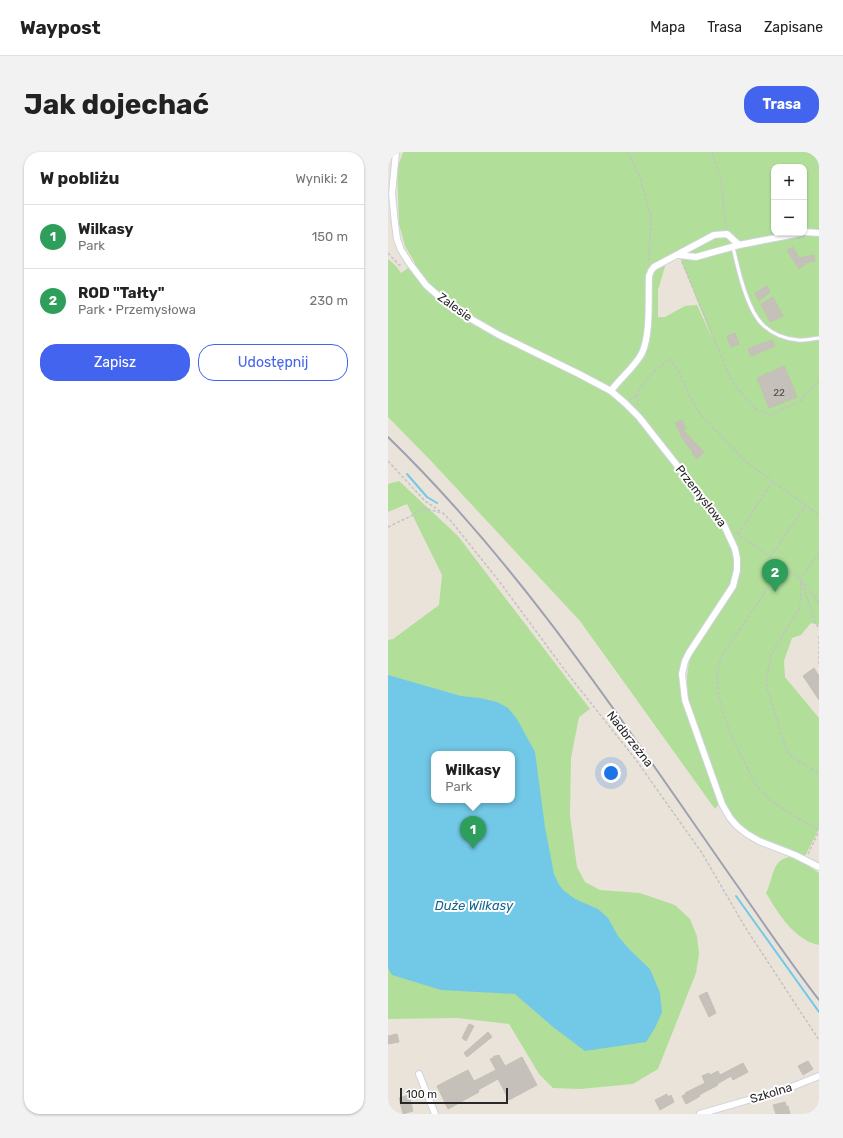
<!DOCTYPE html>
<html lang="pl">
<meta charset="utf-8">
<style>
:root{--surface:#fff;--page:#f2f2f2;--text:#222;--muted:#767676;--line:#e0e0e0;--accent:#4264ef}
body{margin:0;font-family:Rubik,sans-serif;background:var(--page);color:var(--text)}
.controls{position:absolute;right:12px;top:12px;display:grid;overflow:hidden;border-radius:8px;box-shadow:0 1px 3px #0004}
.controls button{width:36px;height:36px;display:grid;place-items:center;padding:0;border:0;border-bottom:1px solid var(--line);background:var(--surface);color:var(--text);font:20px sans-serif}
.scale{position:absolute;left:12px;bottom:10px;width:108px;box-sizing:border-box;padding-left:4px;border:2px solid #282828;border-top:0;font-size:11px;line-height:14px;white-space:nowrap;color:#282828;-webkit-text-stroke:3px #fff;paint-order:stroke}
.you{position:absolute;left:223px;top:621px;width:14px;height:14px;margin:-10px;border:3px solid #fff;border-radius:50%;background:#1a73e8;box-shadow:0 0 0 6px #1a73e833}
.badge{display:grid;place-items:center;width:26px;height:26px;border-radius:50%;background:var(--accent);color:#fff;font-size:13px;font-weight:700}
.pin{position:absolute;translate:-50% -33px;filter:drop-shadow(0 1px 2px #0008)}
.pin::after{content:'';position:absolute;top:21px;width:14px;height:12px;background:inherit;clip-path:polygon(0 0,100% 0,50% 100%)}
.popup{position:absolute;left:43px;top:599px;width:84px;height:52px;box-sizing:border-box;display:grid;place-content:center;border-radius:8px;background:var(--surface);filter:drop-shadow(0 1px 3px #0005);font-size:13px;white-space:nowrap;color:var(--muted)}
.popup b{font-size:15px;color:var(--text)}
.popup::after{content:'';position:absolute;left:50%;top:100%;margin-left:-8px;border:8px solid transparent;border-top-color:var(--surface)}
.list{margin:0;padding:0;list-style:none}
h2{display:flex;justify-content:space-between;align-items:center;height:52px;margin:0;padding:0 16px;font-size:17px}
h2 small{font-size:13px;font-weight:400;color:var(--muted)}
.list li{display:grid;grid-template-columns:26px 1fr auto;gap:12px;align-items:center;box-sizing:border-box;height:64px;padding:0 16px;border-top:1px solid var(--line)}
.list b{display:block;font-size:15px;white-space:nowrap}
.list p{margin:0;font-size:13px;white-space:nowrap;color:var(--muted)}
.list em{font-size:13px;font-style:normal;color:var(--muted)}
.actions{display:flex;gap:8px;padding:12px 16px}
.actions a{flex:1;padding:9px 0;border:1px solid var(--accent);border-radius:16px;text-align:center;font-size:14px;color:var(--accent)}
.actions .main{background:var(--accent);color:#fff}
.map{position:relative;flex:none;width:431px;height:962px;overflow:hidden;border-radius:16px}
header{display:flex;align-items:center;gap:24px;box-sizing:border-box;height:56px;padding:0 20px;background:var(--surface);border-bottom:1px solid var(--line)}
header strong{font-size:19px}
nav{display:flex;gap:22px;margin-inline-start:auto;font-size:14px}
.intro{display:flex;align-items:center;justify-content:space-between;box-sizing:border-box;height:96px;padding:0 24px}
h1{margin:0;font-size:28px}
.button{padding:10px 18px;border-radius:16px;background:var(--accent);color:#fff;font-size:14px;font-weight:700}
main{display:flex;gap:24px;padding:0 24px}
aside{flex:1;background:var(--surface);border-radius:16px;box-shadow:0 1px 3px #0004}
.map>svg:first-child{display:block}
.green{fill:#b1de99;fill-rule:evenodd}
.water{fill:#72c9e7;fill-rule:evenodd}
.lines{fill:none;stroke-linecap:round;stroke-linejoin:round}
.stream{stroke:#72c9e7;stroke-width:2}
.building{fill:#c5c0ba;stroke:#c5bfb4}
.service-casing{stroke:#d0d3e0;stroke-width:5}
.minor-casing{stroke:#d0d3e0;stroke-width:8}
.path{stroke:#c3c3c3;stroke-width:1.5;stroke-dasharray:3 2;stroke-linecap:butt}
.service{stroke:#fff;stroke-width:3}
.minor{stroke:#fff;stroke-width:6}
.rail{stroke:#9ea1b1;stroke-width:2}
.labels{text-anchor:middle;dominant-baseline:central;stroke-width:4;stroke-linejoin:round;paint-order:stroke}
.number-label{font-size:10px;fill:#4f4e4c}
.street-label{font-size:12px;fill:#282828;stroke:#fff}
.water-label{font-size:13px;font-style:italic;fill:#15668f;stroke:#fff}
</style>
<header>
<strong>Waypost</strong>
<nav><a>Mapa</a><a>Trasa</a><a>Zapisane</a></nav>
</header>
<div class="intro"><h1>Jak dojechać</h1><a class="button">Trasa</a></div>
<main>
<aside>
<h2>W pobliżu<small>Wyniki: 2</small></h2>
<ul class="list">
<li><span class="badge" style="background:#2e9e5b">1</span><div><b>Wilkasy</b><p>Park</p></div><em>150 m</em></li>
<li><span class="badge" style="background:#2e9e5b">2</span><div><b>ROD &quot;Tałty&quot;</b><p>Park · Przemysłowa</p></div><em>230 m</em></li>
</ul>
<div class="actions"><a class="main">Zapisz</a><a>Udostępnij</a></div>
</aside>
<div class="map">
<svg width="431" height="962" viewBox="0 0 431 962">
<rect width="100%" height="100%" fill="#eae3da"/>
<g class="green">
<path d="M 15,0 L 431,0 L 431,473 L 423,471 L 413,483 L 404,486 L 396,509 L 397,525 L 431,566 L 431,677 L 417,704 C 399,697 371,690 357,678 C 347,670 341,659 334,648 L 327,657 L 192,469 L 44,310 L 0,265 L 0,107 L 8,114 L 13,121 L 27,111 L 17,94 L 11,72 L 9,17 ZM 386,15 L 416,15 L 416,81 L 386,81 ZM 291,103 L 325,188 L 309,153 L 297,154 L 277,165 L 270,165 L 270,138 L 278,111 L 267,116 L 262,122 L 266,115 ZM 329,362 C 341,376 350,389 352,408 ZM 352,411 C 359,434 310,481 303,504 C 297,521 299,539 301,556 L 294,533 L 301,501 L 345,434 Z"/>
<path d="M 11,329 L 70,384 L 202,557 L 191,565 L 183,606 L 182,664 L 189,715 L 197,730 L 212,738 L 252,741 L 287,753 L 302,767 L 309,784 L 311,802 L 308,821 L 270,917 L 245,932 L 192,937 L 165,936 L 151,922 L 121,872 L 69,866 L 0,867 L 0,488 L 5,487 L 51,453 L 54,423 L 19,352 L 0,360 L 0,332 ZM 46,602 L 124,602 L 124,648 L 46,648 Z"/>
<path d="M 403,705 L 415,710 L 431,721 L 431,793 C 406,788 390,761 378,741 C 386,726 383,707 403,705 Z"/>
</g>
<path class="water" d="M 0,523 L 73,544 L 92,546 L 109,550 L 120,556 L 129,567 L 147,600 L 157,675 L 166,722 L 170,731 L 175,738 L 187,747 L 210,757 L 220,766 L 230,784 L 242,798 L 262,817 L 272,841 L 274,860 L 267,876 L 258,890 L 197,899 L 165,875 L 127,842 L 53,838 L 4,823 L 0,816 ZM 46,602 L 124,602 L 124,648 L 46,648 Z"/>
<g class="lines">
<g class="stream">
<path d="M 19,322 L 39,345 L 49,351"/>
<path d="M 348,744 L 431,860"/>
</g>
</g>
<g class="building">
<path d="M 405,95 L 411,106 L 426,103 L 427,109 L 420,110 L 411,117 L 399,98 Z"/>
<path d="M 379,134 L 382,140 L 371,149 L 367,141 Z"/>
<path d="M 385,145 L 395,164 L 382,170 L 373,152 Z"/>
<path d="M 347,181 L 351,192 L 343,195 L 339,184 Z"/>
<path d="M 384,188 L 387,194 L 363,204 L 360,197 Z"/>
<path d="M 396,214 L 409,245 L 381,256 L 369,226 Z"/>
<path d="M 294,268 L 298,276 L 295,278 L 316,300 L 309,307 L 304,301 L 305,300 L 296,289 L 287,271 Z"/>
<path d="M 426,516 L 431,524 L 431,548 L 415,524 Z"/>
<path d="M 319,840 L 328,861 L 321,865 L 311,844 Z"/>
<path d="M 81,872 L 86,874 L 78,889 L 74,886 Z"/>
<path d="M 100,880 L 104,885 L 79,905 L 76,901 Z"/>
<path d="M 9,882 L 11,890 L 0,892 L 0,884 Z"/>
<path d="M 111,903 L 117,914 L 134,905 L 149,933 L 121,948 L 110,927 L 90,938 L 91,940 L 60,957 L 49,934 L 80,918 L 86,929 L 108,918 L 102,907 L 105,906 L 106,904 L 108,904 Z"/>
<path d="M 420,909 L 425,917 L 415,923 L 410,914 Z"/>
<path d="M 355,911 L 360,920 L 345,928 L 343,924 L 329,932 L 330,933 L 311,943 L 312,944 L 309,946 L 298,952 L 294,944 L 298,942 L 297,941 L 317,931 L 314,924 L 321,921 L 322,923 L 330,919 L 332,923 Z"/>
<path d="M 279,942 L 280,945 L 283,943 L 286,950 L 272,958 L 267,948 Z"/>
<path d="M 21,943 L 25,959 L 15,962 L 11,946 Z"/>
<path d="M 397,950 L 398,954 L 400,954 L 402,962 L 388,962 L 385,953 Z"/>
</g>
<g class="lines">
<defs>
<path id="service" d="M 345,95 C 350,117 359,159 376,174 C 385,182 398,187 410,188 C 416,189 424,187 431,186"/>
<g id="minor">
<path d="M 8,0 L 4,42 L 7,72 L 9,87 L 13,98 L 22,112 L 38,133 L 64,156 L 111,183 L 191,222 L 223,239 L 238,252 L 251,265 L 336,373 L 347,397 L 349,407 L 349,418 L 345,434 L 301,501 L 297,509 L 294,522 L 297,548 L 334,652 L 342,666 L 349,674 L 359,682 L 371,689 L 407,703 L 431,715"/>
<path d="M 416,80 L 431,81"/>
<path d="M 291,103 L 308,105 L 351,93"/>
<path d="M 223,239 C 232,226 247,215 254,201 C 263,182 260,145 261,124 L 263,119 L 266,115 L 326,83 L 339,82 L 351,93 L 413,81"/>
<path d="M 31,922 L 47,962"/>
<path d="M 312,962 L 401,936 L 431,924"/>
</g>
</defs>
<use href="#service" class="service-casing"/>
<use href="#minor" class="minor-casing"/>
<g class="path">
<path d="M 240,0 L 253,28 L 263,65 L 261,110"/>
<path d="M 324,0 L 333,28 L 338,76"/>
<path d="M 0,101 L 11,113 L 14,113"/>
<path d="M 294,110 L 345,232 L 369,258 L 382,263 L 414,248 L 418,241 L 431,230"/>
<path d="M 242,248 L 249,243"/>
<path d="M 250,254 C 250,250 249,245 250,241 C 255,227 270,216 282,207 L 292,221 L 301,244 L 313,263 L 357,309 L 431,363"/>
<path d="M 0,309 L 37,349 L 52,359"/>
<path d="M 0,375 L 23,364 L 34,356 L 55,361 L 63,369 L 111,429 L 179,521 L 248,608 L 314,701 L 357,775 L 431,888"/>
<path d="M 348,382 L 350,382 L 413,427"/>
<path d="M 350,382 L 385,329"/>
<path d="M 431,401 L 413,427 L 413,446 L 411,457 L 387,496 L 383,503 L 379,523 L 379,537 L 399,599 L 408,608 L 431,621"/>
<path d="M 382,405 L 418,353"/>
<path d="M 395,414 L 335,502 C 316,538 350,598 367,631 C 382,653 408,664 431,678"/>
<path d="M 413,428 L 431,451"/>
<path d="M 414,430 L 427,470 L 431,477"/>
<path d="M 431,484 L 431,512"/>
<path d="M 420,702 L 431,679"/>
</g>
<use href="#service" class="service"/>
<use href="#minor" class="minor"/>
<path class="rail" d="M 0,285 C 135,416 238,575 346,729 C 374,769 401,809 431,848"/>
</g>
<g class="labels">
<g class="number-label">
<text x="391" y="241">22</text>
</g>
<g class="street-label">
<text transform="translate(67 155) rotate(36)">Zalesie</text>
<text transform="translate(313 344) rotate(52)">Przemysłowa</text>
<text transform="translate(242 587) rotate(52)">Nadbrzeżna</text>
<text transform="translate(383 941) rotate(-17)">Szkolna</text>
</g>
<g class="water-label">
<text x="86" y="753">Duże Wilkasy</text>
</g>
</g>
</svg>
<div class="controls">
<button>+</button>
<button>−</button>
</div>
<div class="scale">100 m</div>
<div class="you"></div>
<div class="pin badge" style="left:85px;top:697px;background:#2e9e5b">1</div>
<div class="popup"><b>Wilkasy</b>Park</div>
<div class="pin badge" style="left:387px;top:440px;background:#2e9e5b">2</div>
</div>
</main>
